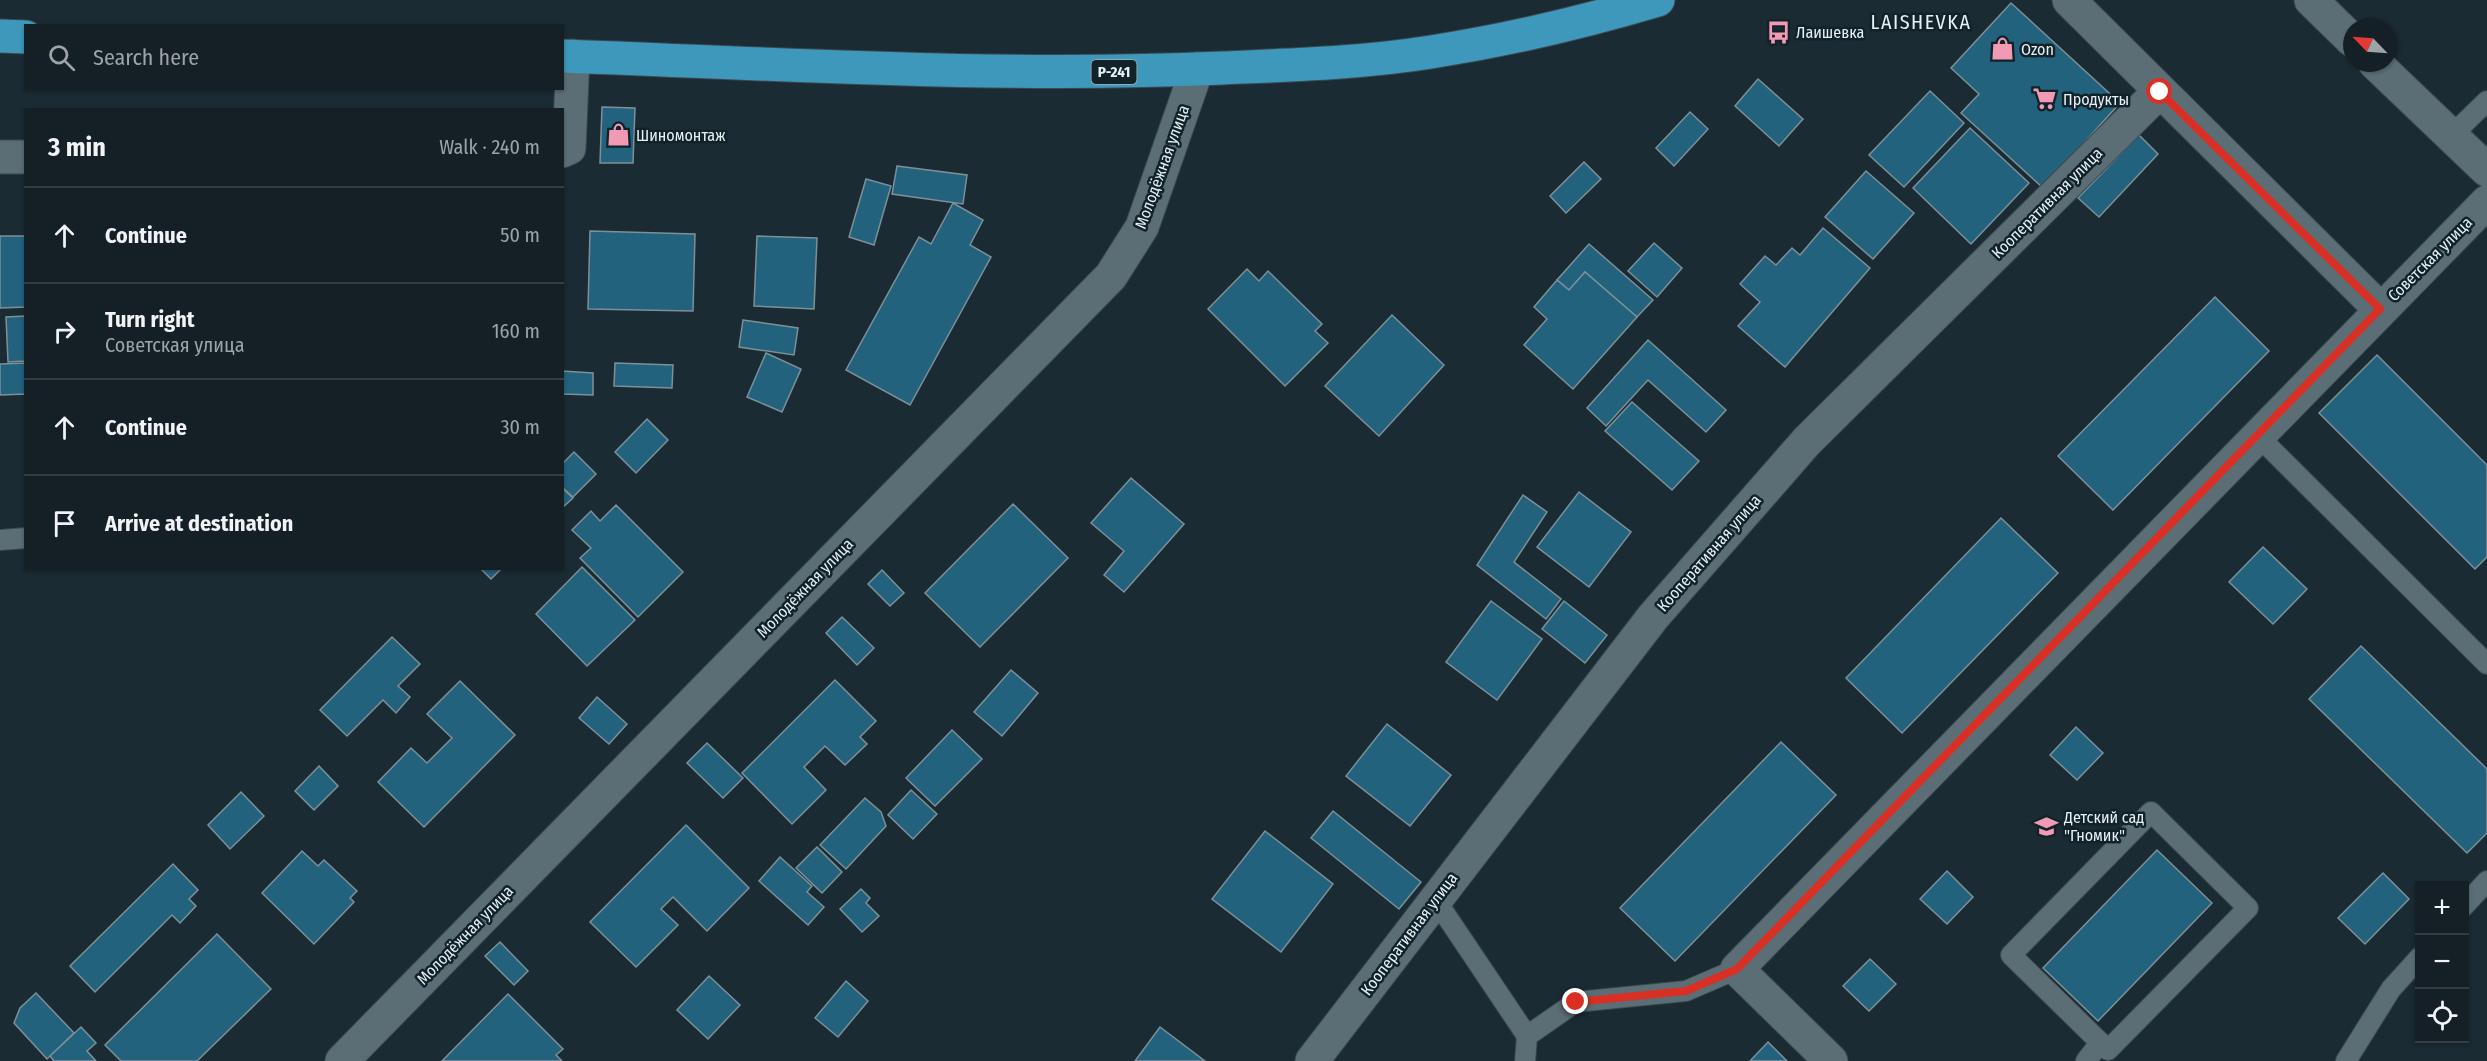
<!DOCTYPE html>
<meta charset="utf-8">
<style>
:root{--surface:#142026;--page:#212d32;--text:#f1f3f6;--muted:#9da3a7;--line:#333e43}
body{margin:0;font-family:"Fira Sans Condensed",sans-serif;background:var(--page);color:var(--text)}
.controls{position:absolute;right:18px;bottom:18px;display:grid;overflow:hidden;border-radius:0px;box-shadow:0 2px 4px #0004}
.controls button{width:54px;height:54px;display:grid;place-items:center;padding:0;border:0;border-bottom:2px solid var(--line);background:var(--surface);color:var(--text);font:30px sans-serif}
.compass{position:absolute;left:2343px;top:18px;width:54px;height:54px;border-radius:50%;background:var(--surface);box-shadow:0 2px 4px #0004;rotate:295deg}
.stop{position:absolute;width:18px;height:18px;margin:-14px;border:4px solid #d93025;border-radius:50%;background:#fff}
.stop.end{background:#d93025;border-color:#fff;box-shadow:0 2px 6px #0008}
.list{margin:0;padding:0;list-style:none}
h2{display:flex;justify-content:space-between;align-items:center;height:78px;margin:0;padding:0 24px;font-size:26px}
h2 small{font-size:20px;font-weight:400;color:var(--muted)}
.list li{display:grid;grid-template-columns:39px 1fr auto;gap:18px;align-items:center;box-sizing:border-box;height:96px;padding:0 24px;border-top:2px solid var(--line)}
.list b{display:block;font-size:22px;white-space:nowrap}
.list p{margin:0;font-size:20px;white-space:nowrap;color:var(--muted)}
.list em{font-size:20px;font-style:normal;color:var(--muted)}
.icon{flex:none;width:33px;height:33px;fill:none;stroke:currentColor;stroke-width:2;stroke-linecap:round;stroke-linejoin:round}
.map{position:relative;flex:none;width:2487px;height:1061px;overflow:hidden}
.search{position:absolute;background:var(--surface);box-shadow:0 2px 4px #0004;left:24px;top:24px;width:540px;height:66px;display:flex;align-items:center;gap:15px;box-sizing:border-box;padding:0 21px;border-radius:0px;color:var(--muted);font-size:22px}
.panel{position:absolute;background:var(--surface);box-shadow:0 2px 4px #0004;left:24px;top:108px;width:540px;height:462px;border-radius:0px}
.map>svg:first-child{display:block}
.building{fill:#22627c;stroke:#7d9099;stroke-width:1.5}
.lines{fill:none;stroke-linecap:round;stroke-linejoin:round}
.lane-casing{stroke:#3b494f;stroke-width:22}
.street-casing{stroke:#3b494f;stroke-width:35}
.highway-casing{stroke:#3b494f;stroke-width:35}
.lane{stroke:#5b6e76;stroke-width:20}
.street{stroke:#5b6e76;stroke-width:33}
.highway{stroke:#3d98bc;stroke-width:33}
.route{stroke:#d93025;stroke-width:8}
.labels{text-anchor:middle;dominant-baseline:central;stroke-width:5;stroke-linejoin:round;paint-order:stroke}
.shield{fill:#112229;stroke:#a6b3b8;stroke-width:1.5}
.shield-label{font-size:15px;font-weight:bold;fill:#e6f1f6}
.poi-label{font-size:16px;fill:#e6f1f6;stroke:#112229;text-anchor:start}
.street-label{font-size:16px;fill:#e6f1f6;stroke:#112229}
.quarter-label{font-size:20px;letter-spacing:1.5px;fill:#e6f1f6;stroke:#112229}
</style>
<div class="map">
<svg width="2487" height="1061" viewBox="0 0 2487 1061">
<rect width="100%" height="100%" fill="#1b2b33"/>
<g class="building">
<path d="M 2011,3 L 2120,103 L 2043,188 L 1961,113 L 1979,94 L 1951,68 Z"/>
<path d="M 1758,79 L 1803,119 L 1779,146 L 1735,106 Z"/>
<path d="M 1930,91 L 1964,123 L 1904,187 L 1869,155 Z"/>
<path d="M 602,107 L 635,108 L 633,163 L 600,163 Z"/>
<path d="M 1690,112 L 1708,129 L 1674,166 L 1656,148 Z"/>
<path d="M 1970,128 L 2029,183 L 1971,244 L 1913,188 Z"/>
<path d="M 2139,135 L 2158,154 L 2099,217 L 2078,198 Z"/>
<path d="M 1584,162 L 1601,179 L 1566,213 L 1550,196 Z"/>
<path d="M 897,166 L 967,175 L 963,204 L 892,194 Z"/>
<path d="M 1866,171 L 1914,213 L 1873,259 L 1825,217 Z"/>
<path d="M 866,179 L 891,186 L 874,245 L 849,237 Z"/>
<path d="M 953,203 L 983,220 L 970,245 L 991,257 L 910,405 L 846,370 L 919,237 L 931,244 Z"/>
<path d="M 1823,228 L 1870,268 L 1785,367 L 1738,326 L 1760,302 L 1740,284 L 1765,256 L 1776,265 L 1792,248 L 1800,255 Z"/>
<path d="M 590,231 L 695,234 L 693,311 L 588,309 Z"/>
<path d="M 0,236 L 26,236 L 26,307 L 0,308 Z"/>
<path d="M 757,236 L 817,238 L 814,309 L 754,306 Z"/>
<path d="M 1654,243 L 1682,268 L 1657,297 L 1628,271 Z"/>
<path d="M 1589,244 L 1653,300 L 1637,317 L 1585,272 L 1569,290 L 1557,280 Z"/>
<path d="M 1247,269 L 1259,281 L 1268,271 L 1322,324 L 1315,331 L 1328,343 L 1285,386 L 1208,309 Z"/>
<path d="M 1585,272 L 1637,317 L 1573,389 L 1524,345 L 1547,319 L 1534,307 L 1557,280 L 1569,290 Z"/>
<path d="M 2215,297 L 2269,351 L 2113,510 L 2058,456 Z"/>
<path d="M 1392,315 L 1444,365 L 1379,436 L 1325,386 Z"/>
<path d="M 26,316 L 26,361 L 8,362 L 6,317 Z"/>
<path d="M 743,320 L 798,328 L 794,355 L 739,347 Z"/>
<path d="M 1648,340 L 1726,410 L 1706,432 L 1648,380 L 1606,426 L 1587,408 Z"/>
<path d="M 766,353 L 801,369 L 782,412 L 747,397 Z"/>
<path d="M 2377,355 L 2487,465 L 2487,557 L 2475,569 L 2319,413 Z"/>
<path d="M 26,363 L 26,394 L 0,395 L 0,364 Z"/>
<path d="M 615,363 L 673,365 L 672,388 L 614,386 Z"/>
<path d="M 562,371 L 593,373 L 593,395 L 562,394 Z"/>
<path d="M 1632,402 L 1699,461 L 1672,490 L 1605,431 Z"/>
<path d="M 647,419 L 668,440 L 636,473 L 615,452 Z"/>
<path d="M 574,452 L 596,474 L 573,497 L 562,487 L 562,464 Z"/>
<path d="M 1131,478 L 1184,524 L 1124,592 L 1104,575 L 1124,551 L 1091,523 Z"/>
<path d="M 562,488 L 573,498 L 562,508 Z"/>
<path d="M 1579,492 L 1631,532 L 1589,587 L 1537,547 Z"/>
<path d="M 1523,495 L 1547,512 L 1514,562 L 1561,599 L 1546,619 L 1477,565 Z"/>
<path d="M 1013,504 L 1068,558 L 980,647 L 925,593 Z"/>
<path d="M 616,505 L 683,572 L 638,617 L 580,558 L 591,548 L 572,530 L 591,511 L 600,521 Z"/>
<path d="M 2001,518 L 2058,573 L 1902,733 L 1846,678 Z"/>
<path d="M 2263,547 L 2307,589 L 2273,624 L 2229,582 Z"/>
<path d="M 582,567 L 635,620 L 587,666 L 536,614 Z"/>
<path d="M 480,568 L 502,568 L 491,579 Z"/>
<path d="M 882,570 L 904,593 L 890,606 L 868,584 Z"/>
<path d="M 1491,601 L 1542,639 L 1497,700 L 1446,662 Z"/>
<path d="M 1564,601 L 1607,635 L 1585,663 L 1542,629 Z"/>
<path d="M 842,617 L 874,648 L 857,665 L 826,633 Z"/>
<path d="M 392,637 L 420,664 L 398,686 L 410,697 L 396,713 L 383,700 L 347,736 L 320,710 Z"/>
<path d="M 2361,646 L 2487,769 L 2487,833 L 2467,853 L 2309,699 Z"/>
<path d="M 1011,670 L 1038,693 L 1002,736 L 974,712 Z"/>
<path d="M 835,680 L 876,721 L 860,737 L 867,744 L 845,765 L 825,746 L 804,767 L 826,790 L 792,824 L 742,773 Z"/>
<path d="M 460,681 L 515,735 L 424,827 L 378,782 L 411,748 L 427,763 L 452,738 L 427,714 Z"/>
<path d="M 597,697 L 627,724 L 609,744 L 579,718 Z"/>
<path d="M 1387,724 L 1451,775 L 1410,826 L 1346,776 Z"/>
<path d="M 2076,727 L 2103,753 L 2077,780 L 2050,755 Z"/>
<path d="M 952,730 L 982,759 L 935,806 L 906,778 Z"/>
<path d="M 1781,742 L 1836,795 L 1675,961 L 1620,908 Z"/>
<path d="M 707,743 L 743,778 L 723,798 L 687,763 Z"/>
<path d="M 319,766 L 338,786 L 314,810 L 295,791 Z"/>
<path d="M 911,790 L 937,814 L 913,839 L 888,815 Z"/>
<path d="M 241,792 L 264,816 L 230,849 L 208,825 Z"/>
<path d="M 865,798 L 881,812 L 886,826 L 846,869 L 820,845 Z"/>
<path d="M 1333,811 L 1421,882 L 1399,909 L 1311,838 Z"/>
<path d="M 686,825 L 749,888 L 707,931 L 673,897 L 661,909 L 678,925 L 636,967 L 590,922 Z"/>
<path d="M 1265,831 L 1333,884 L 1281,952 L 1212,899 Z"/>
<path d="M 817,847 L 842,872 L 822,893 L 796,868 Z"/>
<path d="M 2157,850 L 2212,903 L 2098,1021 L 2043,968 Z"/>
<path d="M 302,851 L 318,866 L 324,860 L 357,891 L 350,898 L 354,902 L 314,944 L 262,893 Z"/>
<path d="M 780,857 L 812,886 L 807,892 L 824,907 L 808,925 L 759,881 Z"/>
<path d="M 173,864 L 198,890 L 189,899 L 196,906 L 180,923 L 172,915 L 95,992 L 70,966 Z"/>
<path d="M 1947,871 L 1973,897 L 1947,924 L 1920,899 Z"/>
<path d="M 2383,873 L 2409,899 L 2365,944 L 2338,918 Z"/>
<path d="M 861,889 L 870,898 L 866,903 L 879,916 L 862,932 L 840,909 Z"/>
<path d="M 217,934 L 271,989 L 197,1061 L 121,1061 L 105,1045 Z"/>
<path d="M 500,942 L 528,971 L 514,985 L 485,956 Z"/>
<path d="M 1870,959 L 1896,984 L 1869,1011 L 1843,986 Z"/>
<path d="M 709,976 L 740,1005 L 708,1039 L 677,1010 Z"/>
<path d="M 846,981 L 868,1001 L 838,1037 L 815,1018 Z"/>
<path d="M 36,993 L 74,1033 L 47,1059 L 14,1023 L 20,1008 Z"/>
<path d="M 508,994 L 563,1049 L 556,1055 L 562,1061 L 442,1061 Z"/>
<path d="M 81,1027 L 96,1043 L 87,1051 L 96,1061 L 54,1061 L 50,1056 Z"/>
<path d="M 1160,1027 L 1205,1061 L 1135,1061 Z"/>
<path d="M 1768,1042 L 1787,1061 L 1750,1061 Z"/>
</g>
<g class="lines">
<defs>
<g id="lane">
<path d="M 2450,137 L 2487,101"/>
<path d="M 2257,435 L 2487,664"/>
<path d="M 0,540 L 26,538"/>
<path d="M 2151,812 L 2248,908 L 2108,1050 L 2011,955 Z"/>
<path d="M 1435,899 L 1527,1036"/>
<path d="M 2464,906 L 2487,881"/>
<path d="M 1525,1061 L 1527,1036 L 1576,1002 L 1686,991 L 1737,969"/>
<path d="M 2086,1061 L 2100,1043"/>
<path d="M 2346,1061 L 2391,989 L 2420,957"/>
</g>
<g id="street">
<path d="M 2069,0 L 2380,309"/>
<path d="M 2311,0 L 2352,40"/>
<path d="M 2375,63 L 2487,170"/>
<path d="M 562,151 L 569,148 L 573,56"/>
<path d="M 0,157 L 26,157"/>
<path d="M 342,1061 L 1111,276 L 1142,227 L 1197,69"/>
<path d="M 1312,1061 L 1653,617 L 1807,441 L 2160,91"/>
<path d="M 1831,1061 L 1737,969 L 2487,202"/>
</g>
<g id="highway">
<path d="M 0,36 L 26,37"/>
<path d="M 562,56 C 782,64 1002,78 1222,68 C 1292,65 1362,63 1431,52 C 1508,40 1584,22 1658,0"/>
</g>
</defs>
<use href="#lane" class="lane-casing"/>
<use href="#street" class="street-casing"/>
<use href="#highway" class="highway-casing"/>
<use href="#lane" class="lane"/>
<use href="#street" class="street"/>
<use href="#highway" class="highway"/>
</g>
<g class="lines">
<path class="route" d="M 1576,1002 L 1686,991 L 1737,969 L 2380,309 L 2160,92"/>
</g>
<defs>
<symbol id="bus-bare" viewBox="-9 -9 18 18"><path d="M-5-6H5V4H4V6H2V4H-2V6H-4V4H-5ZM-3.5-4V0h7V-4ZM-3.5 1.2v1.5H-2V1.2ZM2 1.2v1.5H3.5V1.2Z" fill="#f09ab5" stroke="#112229" stroke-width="2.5" paint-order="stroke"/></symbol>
<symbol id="shop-bare" viewBox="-9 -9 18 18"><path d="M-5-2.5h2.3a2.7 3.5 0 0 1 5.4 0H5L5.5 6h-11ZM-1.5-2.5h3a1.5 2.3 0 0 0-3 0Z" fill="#f09ab5" stroke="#112229" stroke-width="2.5" paint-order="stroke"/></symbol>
<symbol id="supermarket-bare" viewBox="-9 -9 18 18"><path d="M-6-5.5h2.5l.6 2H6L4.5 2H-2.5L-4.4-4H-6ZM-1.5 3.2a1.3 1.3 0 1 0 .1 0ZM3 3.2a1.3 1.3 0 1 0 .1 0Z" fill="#f09ab5" stroke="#112229" stroke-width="2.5" paint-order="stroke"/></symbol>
<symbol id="school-bare" viewBox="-9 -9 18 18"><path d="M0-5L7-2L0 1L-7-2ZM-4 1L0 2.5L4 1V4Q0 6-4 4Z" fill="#f09ab5" stroke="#112229" stroke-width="2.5" paint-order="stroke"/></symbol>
</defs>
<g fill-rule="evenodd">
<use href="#bus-bare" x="1762" y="16" width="33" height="33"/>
<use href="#shop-bare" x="1986" y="32" width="33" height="33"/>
<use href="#supermarket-bare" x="2028" y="82" width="33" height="33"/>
<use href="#shop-bare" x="602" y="118" width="33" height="33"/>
<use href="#school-bare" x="2030" y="810" width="33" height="33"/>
</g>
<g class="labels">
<rect class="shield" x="1091.5" y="60" width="45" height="24" rx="4.5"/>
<g class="shield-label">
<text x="1114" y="72">Р-241</text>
</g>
<g class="poi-label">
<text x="1796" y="32">Лаишевка</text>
<text x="2021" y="49">Ozon</text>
<text x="2063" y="99">Продукты</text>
<text x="636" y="135">Шиномонтаж</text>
<text x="2064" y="817">Детский сад<tspan x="2064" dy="18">"Гномик"</tspan></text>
</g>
<g class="street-label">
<text transform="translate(1162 167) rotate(-70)">Молодёжная улица</text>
<text transform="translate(2047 203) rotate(-45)">Кооперативная улица</text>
<text transform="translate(2430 259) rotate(-45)">Советская улица</text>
<text transform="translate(1709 553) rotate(-49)">Кооперативная улица</text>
<text transform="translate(805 588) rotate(-46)">Молодёжная улица</text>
<text transform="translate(1409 934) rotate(-53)">Кооперативная улица</text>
<text transform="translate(465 935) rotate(-46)">Молодёжная улица</text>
</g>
<g class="quarter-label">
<text x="1921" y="22">LAISHEVKA</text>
</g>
</g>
</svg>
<div class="controls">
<button>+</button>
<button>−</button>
<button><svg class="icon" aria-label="locate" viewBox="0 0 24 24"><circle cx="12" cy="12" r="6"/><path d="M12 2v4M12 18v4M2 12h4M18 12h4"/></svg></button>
</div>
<svg class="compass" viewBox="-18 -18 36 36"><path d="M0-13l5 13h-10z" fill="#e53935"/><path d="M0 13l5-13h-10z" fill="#9da3a7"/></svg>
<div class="stop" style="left:2160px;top:92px"></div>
<div class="stop end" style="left:1576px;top:1002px"></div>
<div class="search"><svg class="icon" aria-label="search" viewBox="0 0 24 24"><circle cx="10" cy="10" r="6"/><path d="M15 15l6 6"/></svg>Search here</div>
<section class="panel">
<h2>3 min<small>Walk · 240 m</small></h2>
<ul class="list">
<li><svg class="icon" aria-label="ahead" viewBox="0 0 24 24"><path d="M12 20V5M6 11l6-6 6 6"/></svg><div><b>Continue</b></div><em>50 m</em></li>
<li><svg class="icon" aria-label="right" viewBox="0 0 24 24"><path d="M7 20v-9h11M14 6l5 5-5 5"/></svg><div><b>Turn right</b><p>Советская улица</p></div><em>160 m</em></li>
<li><svg class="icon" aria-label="ahead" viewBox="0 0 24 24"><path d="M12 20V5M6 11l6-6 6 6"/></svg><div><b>Continue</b></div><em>30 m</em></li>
<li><svg class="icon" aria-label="arrive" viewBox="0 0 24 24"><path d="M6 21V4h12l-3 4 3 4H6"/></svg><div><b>Arrive at destination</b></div></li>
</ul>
</section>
</div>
